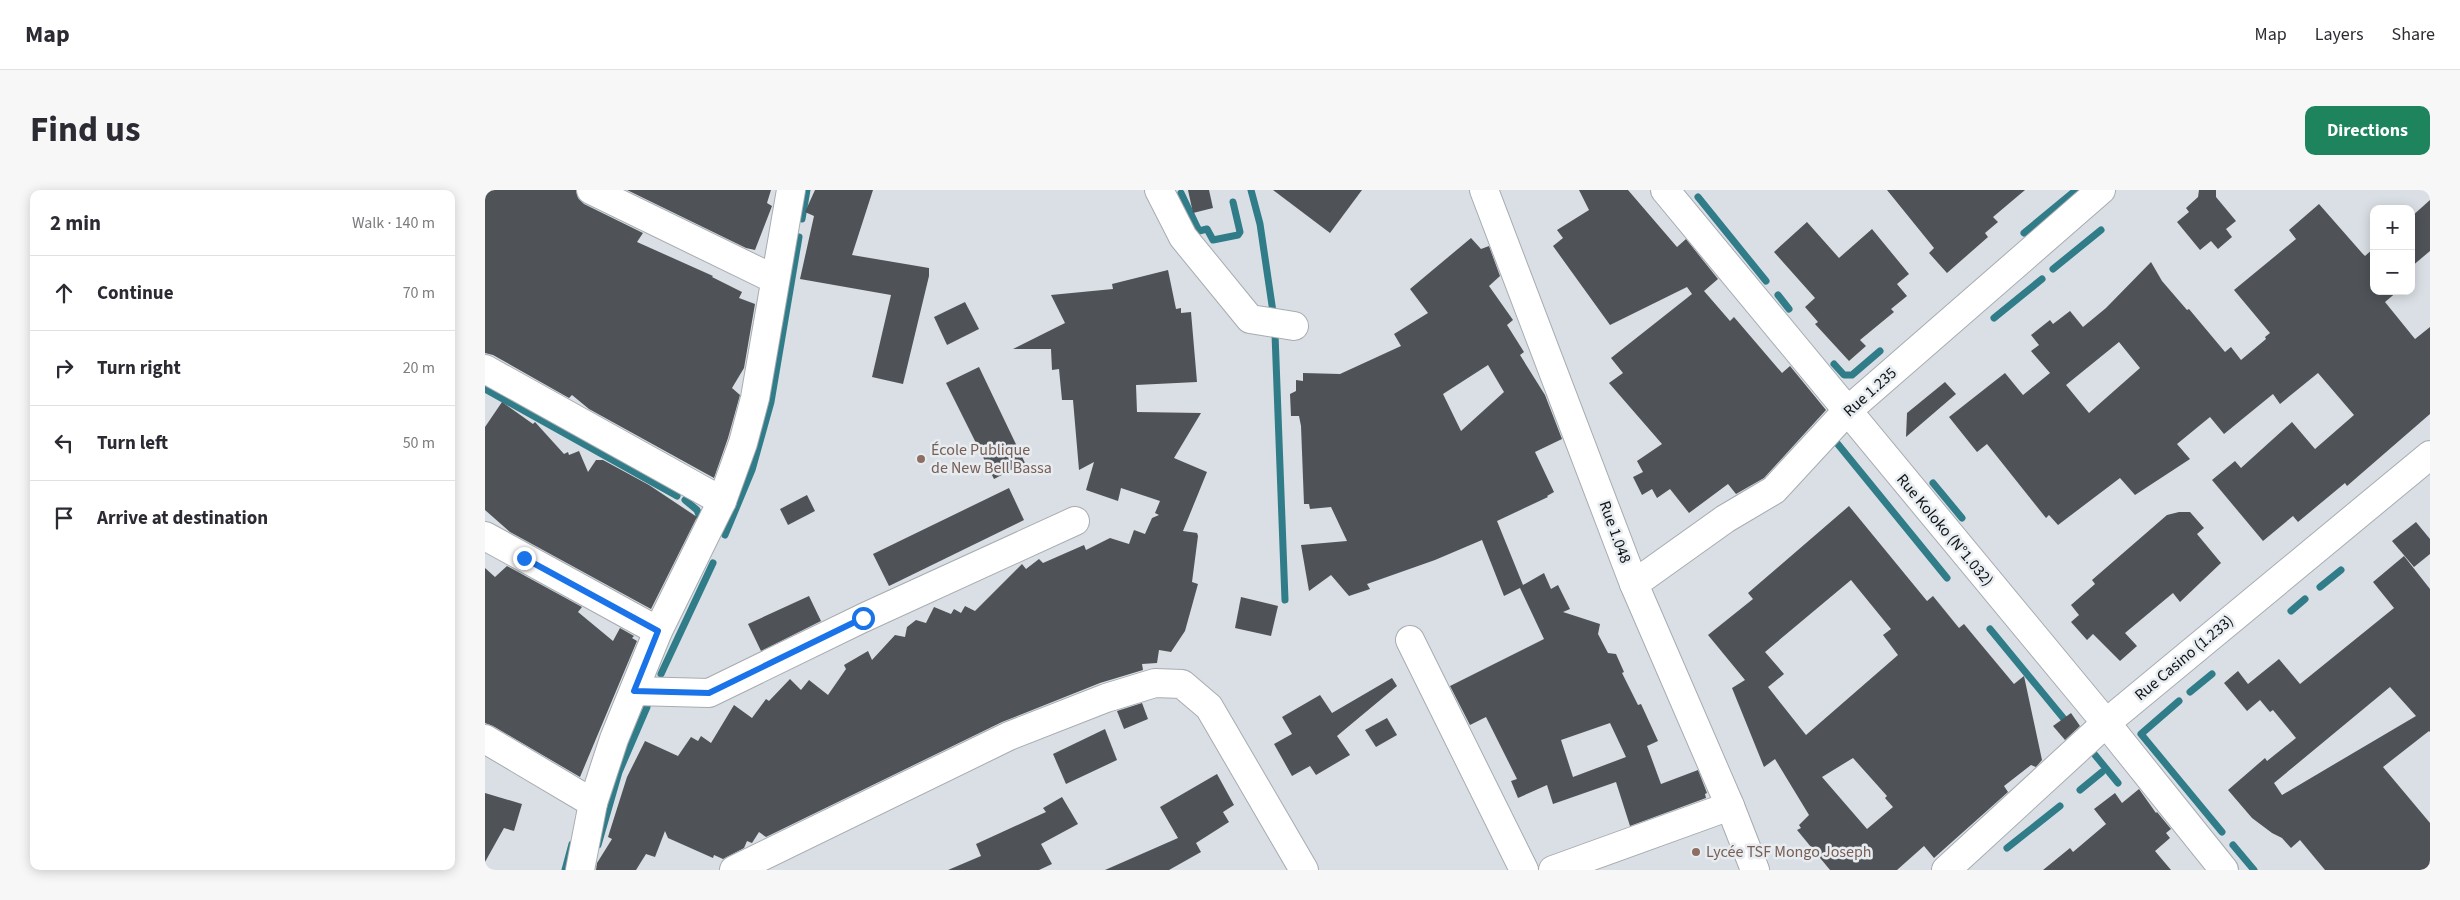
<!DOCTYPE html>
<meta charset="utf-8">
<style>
:root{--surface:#fff;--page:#f7f7f7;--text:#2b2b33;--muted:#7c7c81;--line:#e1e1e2;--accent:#1d845e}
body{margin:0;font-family:"Source Sans 3",sans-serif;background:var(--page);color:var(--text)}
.controls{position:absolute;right:15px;top:15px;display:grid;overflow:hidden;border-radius:10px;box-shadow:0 2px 12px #0003}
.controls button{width:45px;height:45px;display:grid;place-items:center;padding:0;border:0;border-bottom:1px solid var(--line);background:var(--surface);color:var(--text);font:25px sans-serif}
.stop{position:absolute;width:15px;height:15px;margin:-11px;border:4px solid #1a73e8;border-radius:50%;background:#fff}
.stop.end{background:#1a73e8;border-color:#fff;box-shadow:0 1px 5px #0008}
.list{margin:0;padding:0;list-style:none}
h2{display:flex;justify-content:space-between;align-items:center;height:65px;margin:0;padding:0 20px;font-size:21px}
h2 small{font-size:16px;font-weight:400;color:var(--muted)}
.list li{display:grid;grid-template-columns:32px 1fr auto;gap:15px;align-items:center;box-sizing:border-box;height:75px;padding:0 20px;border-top:1px solid var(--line)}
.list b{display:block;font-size:19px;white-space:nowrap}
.list em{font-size:16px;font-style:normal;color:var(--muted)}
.icon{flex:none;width:28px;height:28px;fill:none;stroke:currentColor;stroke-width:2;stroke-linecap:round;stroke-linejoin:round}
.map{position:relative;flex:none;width:1945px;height:680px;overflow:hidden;border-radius:10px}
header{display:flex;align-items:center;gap:30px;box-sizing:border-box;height:70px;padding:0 25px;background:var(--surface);border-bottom:1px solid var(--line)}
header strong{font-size:24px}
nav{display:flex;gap:28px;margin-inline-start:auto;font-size:18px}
.intro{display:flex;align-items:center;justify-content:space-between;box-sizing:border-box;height:120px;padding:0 30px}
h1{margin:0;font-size:35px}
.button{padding:12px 22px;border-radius:10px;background:var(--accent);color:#fff;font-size:18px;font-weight:700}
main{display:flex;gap:30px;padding:0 30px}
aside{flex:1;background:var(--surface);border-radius:10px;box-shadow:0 2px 12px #0003}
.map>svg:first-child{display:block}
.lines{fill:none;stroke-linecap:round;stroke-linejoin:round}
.stream{stroke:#307c88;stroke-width:7}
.building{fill:#4f5358;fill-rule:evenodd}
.minor-casing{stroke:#a7acb1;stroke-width:30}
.minor{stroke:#fff;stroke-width:28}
.route{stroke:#1a73e8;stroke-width:6}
.education-dot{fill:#8d6e63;stroke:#e7ecf1;stroke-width:2}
.labels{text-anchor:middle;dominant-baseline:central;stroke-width:5;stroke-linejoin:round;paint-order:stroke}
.street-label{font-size:16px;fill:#101214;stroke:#e7ecf1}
.education-label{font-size:16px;fill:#785e54;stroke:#e7ecf1;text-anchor:start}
</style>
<header>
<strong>Map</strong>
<nav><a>Map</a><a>Layers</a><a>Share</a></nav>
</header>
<div class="intro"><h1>Find us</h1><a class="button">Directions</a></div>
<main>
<aside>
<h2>2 min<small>Walk · 140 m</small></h2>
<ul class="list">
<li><svg class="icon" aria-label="ahead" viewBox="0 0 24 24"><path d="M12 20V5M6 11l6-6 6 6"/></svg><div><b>Continue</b></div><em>70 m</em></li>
<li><svg class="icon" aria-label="right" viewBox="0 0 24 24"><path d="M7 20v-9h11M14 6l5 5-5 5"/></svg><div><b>Turn right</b></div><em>20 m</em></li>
<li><svg class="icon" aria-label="left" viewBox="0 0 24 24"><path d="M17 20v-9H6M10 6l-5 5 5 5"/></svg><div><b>Turn left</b></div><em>50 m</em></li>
<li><svg class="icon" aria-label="arrive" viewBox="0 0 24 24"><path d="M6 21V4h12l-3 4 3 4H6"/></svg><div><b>Arrive at destination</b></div></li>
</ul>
</aside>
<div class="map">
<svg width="1945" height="680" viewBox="0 0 1945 680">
<rect width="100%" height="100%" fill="#d9dfe4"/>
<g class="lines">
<g class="stream">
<path d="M 766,0 L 775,34 L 788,122"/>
<path d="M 696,3 L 714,41 L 722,39 L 728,50 L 753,45 L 755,42 L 748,12"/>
<path d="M 1213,7 L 1281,91"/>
<path d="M 317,29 L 322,0"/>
<path d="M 1539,43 L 1591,0"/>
<path d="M 1568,79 L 1616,40"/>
<path d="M 1293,105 L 1304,119"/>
<path d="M 1509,128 L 1557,89"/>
<path d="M 790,144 L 800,410"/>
<path d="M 1349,174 L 1359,185 L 1367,185 L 1395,161"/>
<path d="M 0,199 L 192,306"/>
<path d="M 1347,247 L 1462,388"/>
<path d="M 1448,293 L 1477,328"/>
<path d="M 200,310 L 212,320 L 217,333"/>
<path d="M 240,345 L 267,280 L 286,212 L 314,47"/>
<path d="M 1835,397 L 1856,380"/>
<path d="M 1806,421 L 1820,409"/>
<path d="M 1505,439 L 1584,535"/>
<path d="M 176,484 L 228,373"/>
<path d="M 1705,502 L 1727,484"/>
<path d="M 1694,511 L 1656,544 L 1737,642"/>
<path d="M 1610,565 L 1633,593"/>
<path d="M 1595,600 L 1617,582"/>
<path d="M 113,655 L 134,582 L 162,517"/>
<path d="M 1748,655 L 1769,680"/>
<path d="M 1522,658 L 1575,616"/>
<path d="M 80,680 L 87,654"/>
</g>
</g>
<g class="building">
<path d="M 0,0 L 91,0 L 93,8 L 99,14 L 158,43 L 152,52 L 228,86 L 227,87 L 257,102 L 254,108 L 270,114 L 259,178 L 247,198 L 255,205 L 243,248 L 229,288 L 104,219 L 87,205 L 84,208 L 8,165 L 0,163 Z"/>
<path d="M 142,0 L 286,0 L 282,13 L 287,16 L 270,60 L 261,58 Z"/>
<path d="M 330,0 L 388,0 L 367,65 L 444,78 L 444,86 L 418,194 L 387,187 L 406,105 L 315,89 L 329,26 L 320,22 Z"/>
<path d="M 703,0 L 724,0 L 728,18 L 708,23 Z"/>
<path d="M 788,0 L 877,0 L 845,43 Z"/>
<path d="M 1094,0 L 1143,0 L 1192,57 L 1201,49 L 1233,89 L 1219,101 L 1245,131 L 1249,127 L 1297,183 L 1305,176 L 1341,220 L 1279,288 L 1251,304 L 1243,294 L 1204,323 L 1185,299 L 1172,308 L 1167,299 L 1157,305 L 1148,287 L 1158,282 L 1152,271 L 1177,254 L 1124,193 L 1138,183 L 1126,168 L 1207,104 L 1202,97 L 1125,135 L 1068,56 L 1078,48 L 1072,40 L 1104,20 Z"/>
<path d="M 1402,0 L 1540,0 L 1508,27 L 1513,32 L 1500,43 L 1503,47 L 1462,83 L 1444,63 L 1449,58 Z"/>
<path d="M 1714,0 L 1731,0 L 1731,7 L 1751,31 L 1741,39 L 1747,47 L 1733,59 L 1726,51 L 1715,60 L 1692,32 L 1704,22 L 1701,18 L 1713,7 Z"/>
<path d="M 1945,10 L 1945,61 L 1926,77 L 1926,27 Z"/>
<path d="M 1834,14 L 1877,63 L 1880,66 L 1889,58 L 1889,101 L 1913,101 L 1900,112 L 1930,149 L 1945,137 L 1945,224 L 1862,296 L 1860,293 L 1813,332 L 1808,326 L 1778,351 L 1727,290 L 1750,271 L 1756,278 L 1807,232 L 1830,259 L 1869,225 L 1833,183 L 1795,214 L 1788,204 L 1739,244 L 1725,227 L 1692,254 L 1705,269 L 1650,305 L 1635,288 L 1573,335 L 1564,325 L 1561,328 L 1502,254 L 1492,262 L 1464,227 L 1520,183 L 1538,205 L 1565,183 L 1546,161 L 1554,155 L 1546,145 L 1565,130 L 1568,134 L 1585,121 L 1598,137 L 1621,118 L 1666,72 L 1677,91 L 1702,120 L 1704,119 L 1740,162 L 1746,157 L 1756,170 L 1781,149 L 1780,147 L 1785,143 L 1749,100 L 1811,49 L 1804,40 ZM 1634,152 L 1655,178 L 1604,223 L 1581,195 Z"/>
<path d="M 1322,32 L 1354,68 L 1387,39 L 1424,84 L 1412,94 L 1422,106 L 1406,119 L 1409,122 L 1375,150 L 1381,156 L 1364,171 L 1330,134 L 1333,132 L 1320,117 L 1330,108 L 1289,62 Z"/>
<path d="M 986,48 L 996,59 L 1004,56 L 1015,86 L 1004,96 L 1028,130 L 1022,135 L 1039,162 L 1035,165 L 1060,205 L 1077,249 L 1050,262 L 1069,302 L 1062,306 L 1063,307 L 1012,331 L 1038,395 L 1059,383 L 1066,399 L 1073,395 L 1085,419 L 1078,422 L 1115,434 L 1113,444 L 1123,463 L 1131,464 L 1139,482 L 1137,483 L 1153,515 L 1156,514 L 1173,551 L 1162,556 L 1176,594 L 1213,580 L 1222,603 L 1220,604 L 1221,608 L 1145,636 L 1131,592 L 1068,614 L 1062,595 L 1033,608 L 1026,591 L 1032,589 L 1001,527 L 985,535 L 965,496 L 1059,449 L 1035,398 L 1019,406 L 997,350 L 950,370 L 882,394 L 885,399 L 864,406 L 846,385 L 824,401 L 816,355 L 862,351 L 846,317 L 825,319 L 824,314 L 819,314 L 816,236 L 814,226 L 806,226 L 805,204 L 811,201 L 811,190 L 818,191 L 818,183 L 855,184 L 916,156 L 909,144 L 943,123 L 925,99 ZM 1003,175 L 1019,202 L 976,241 L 958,204 ZM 1125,533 L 1141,567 L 1088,587 L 1076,550 Z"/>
<path d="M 683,80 L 691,119 L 696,118 L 696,123 L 706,122 L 712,192 L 651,195 L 652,222 L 716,223 L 689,268 L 722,282 L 698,341 L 712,343 L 713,346 L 707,392 L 713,394 L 700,441 L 686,462 L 674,460 L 672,473 L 657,474 L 658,480 L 615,493 L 517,532 L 281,647 L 274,642 L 267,653 L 262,651 L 259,658 L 238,669 L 229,665 L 228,668 L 183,648 L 180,641 L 170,667 L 161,664 L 151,680 L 111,680 L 112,673 L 127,649 L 123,647 L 142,587 L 160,551 L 193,566 L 206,547 L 213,551 L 216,546 L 226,553 L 249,515 L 267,528 L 281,509 L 284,511 L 305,489 L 316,500 L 324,490 L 343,505 L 361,479 L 359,475 L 383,461 L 387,470 L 410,445 L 420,447 L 422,437 L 431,430 L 441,433 L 449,417 L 466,424 L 469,419 L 476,423 L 480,416 L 490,421 L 537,374 L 541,379 L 554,369 L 558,373 L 599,355 L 601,360 L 625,348 L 644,354 L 649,340 L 660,344 L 667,328 L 674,325 L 670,323 L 675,311 L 636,298 L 633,311 L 601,300 L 609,272 L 594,280 L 588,210 L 577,210 L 574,179 L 567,180 L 566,159 L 528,159 L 580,133 L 566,105 L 628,99 L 627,94 Z"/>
<path d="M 480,112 L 494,139 L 462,155 L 449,127 Z"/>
<path d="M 494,177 L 540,273 L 509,289 L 461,193 Z"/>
<path d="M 1460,192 L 1471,204 L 1421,247 L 1422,223 Z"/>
<path d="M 17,212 L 48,234 L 50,232 L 79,264 L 83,262 L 84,265 L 94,261 L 103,282 L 111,270 L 118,270 L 164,295 L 212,327 L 166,419 L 25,342 L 0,320 L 0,237 Z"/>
<path d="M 524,298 L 539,330 L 404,396 L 388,364 Z"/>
<path d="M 322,305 L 330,321 L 303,335 L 295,319 Z"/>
<path d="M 1364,316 L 1442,411 L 1448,406 L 1474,438 L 1479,434 L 1529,494 L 1539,486 L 1557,570 L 1551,577 L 1546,575 L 1519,596 L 1523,602 L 1449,668 L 1439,656 L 1412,680 L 1345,680 L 1312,640 L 1316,638 L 1314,635 L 1324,625 L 1290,569 L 1279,577 L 1247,498 L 1260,490 L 1223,445 L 1268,409 L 1263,403 ZM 1366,390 L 1406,439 L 1398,445 L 1413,465 L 1321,545 L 1283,497 L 1299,484 L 1280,462 ZM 1368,568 L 1402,606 L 1400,608 L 1408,617 L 1382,639 L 1337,587 Z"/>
<path d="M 1694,322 L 1705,322 L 1719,338 L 1712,344 L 1736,373 L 1695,412 L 1688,403 L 1640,443 L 1652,456 L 1635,471 L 1608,444 L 1602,450 L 1586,432 L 1594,425 L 1586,415 L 1610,394 L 1607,390 L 1682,325 Z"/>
<path d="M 1931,332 L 1945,349 L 1945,364 L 1929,377 L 1907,351 Z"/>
<path d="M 1919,366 L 1945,399 L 1945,542 L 1944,541 L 1898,577 L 1945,633 L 1945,680 L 1840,680 L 1815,650 L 1806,658 L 1797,648 L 1787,643 L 1767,628 L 1743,600 L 1780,568 L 1782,571 L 1811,548 L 1788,520 L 1785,522 L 1775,510 L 1762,521 L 1739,493 L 1753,481 L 1763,494 L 1794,469 L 1815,494 L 1909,418 L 1888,392 ZM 1905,497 L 1931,526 L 1797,605 L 1789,593 Z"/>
<path d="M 22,376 L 97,417 L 93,422 L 128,451 L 135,438 L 149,446 L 147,448 L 152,451 L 95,587 L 8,536 L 0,533 L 0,378 L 10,387 Z"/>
<path d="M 324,406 L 336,431 L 276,461 L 263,434 Z"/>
<path d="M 756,407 L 793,416 L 786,446 L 750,438 Z"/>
<path d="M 907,488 L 912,496 L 852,546 L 865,565 L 831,585 L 825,576 L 807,586 L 789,554 L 807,544 L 797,527 L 835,505 L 847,523 Z"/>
<path d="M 657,513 L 663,529 L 639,539 L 632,521 Z"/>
<path d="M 1586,523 L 1595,536 L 1580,550 L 1568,536 Z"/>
<path d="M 902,528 L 912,545 L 891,557 L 880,540 Z"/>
<path d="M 620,539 L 632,570 L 581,594 L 568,564 Z"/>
<path d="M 732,584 L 749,615 L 738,622 L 744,632 L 711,653 L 716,662 L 684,680 L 620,680 L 693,648 L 675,617 Z"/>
<path d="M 1654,599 L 1671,623 L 1672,622 L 1686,639 L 1681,643 L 1685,648 L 1670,661 L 1686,680 L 1558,680 L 1585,658 L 1588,662 L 1621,634 L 1609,619 L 1630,603 L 1637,613 Z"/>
<path d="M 0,603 L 37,614 L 29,641 L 19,638 L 0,672 Z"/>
<path d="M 577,607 L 593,634 L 556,654 L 567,674 L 554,680 L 463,680 L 496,666 L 491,654 L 561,622 L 558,618 Z"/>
</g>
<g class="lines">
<defs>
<g id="minor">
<path d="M 106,0 L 289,89"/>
<path d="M 674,0 L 698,47 L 765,129 L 809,136"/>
<path d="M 999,0 L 1149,394 L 1245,616 L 1270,680"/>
<path d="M 1180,0 L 1621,533 L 1739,680"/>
<path d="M 0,179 L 237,311"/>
<path d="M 0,346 L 173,441"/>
<path d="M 1149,394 L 1240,329 L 1289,300 L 1361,222 L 1616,0"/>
<path d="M 925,450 L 1039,680"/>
<path d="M 149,501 L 224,503 L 378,428 L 590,331"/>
<path d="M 0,549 L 108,613"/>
<path d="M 95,680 L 108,613 L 129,549 L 173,441 L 237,311 L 258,253 L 270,208 L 306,0"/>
<path d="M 249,680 L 524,546 L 621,508 L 670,493 L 697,494 L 724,517 L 819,680"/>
<path d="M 1068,680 L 1245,616"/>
<path d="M 1461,680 L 1621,533 L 1945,265"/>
</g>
</defs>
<use href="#minor" class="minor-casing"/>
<use href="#minor" class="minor"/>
</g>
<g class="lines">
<path class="route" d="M 39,368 L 173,441 L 149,501 L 224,503 L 378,428"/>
</g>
<g class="education-dot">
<circle cx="436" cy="269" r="5"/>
<circle cx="1211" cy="662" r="5"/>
</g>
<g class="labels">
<g class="street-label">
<text transform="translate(1385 202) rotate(-42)">Rue 1.235</text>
<text transform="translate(1460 340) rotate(50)">Rue Koloko (N°1.032)</text>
<text transform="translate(1130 342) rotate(70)">Rue 1.048</text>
<text transform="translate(1699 468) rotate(-40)">Rue Casino (1.233)</text>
</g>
<g class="education-label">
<text x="446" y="260">École Publique<tspan x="446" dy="18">de New Bell Bassa</tspan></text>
<text x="1221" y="662">Lycée TSF Mongo Joseph</text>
</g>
</g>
</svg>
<div class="controls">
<button>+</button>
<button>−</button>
</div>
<div class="stop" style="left:378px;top:428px"></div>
<div class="stop end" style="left:39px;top:368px"></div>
</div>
</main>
